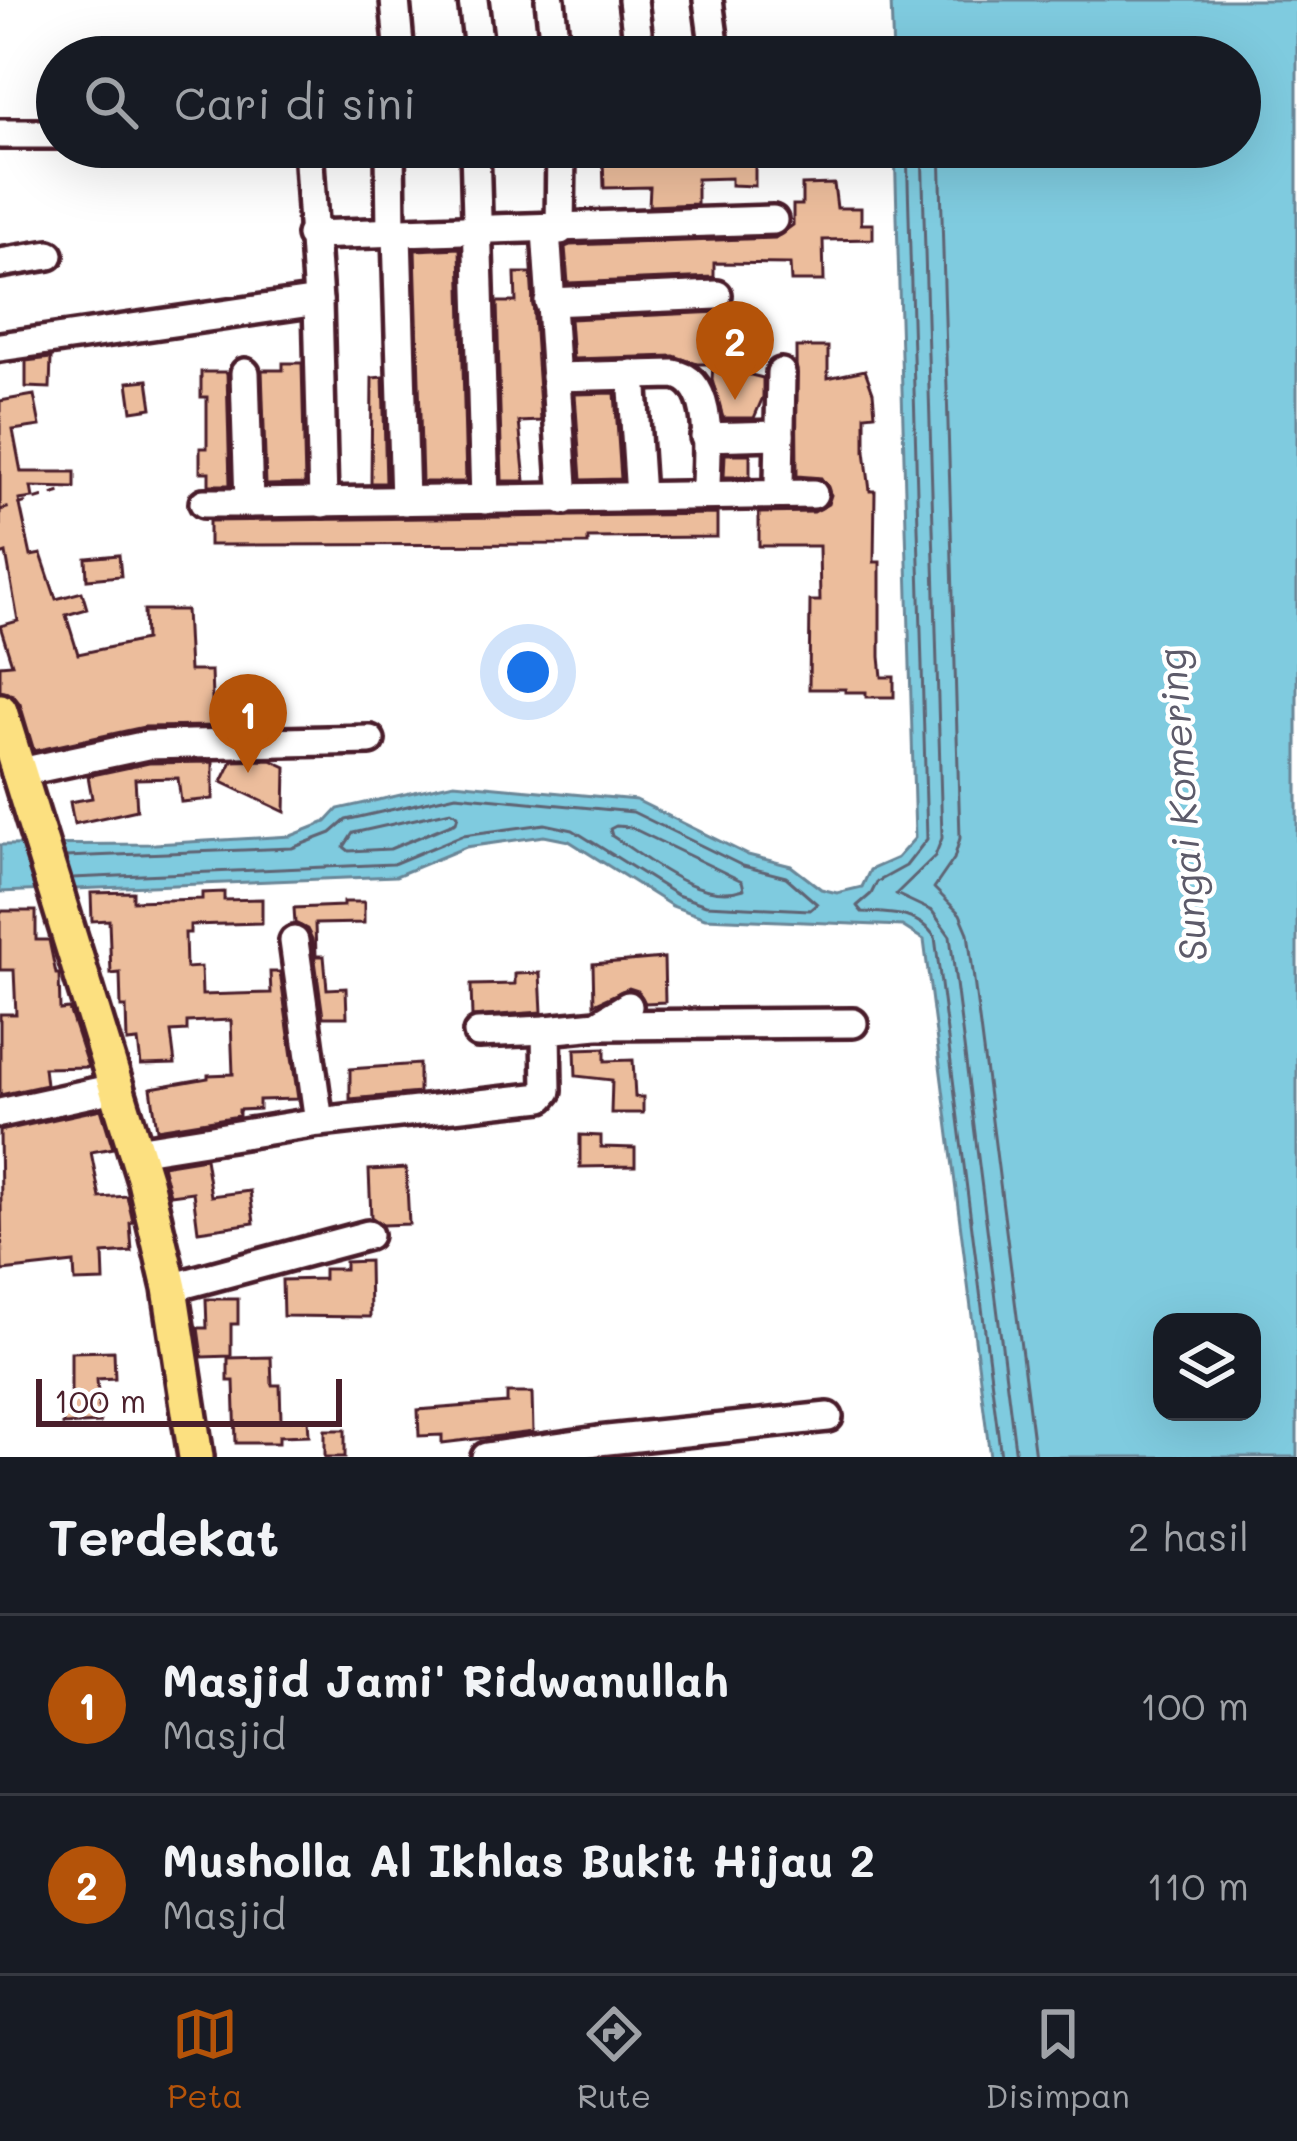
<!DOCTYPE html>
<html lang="id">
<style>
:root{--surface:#171b24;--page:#242831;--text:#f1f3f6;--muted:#9ea1a6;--line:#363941;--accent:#b45309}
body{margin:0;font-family:Mali,sans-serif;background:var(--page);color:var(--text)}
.controls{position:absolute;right:36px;bottom:36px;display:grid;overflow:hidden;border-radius:24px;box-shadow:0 12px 48px #0002}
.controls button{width:108px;height:108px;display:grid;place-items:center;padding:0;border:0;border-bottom:3px solid var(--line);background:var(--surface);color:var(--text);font:60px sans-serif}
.scale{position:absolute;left:36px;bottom:30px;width:306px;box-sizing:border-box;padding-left:12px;border:6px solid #4a1f2b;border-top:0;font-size:33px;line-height:42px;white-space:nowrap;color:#4a1f2b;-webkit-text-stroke:9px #fff;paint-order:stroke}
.you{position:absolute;left:528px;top:672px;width:42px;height:42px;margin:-30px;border:9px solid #fff;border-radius:50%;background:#1a73e8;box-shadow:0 0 0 18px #1a73e833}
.badge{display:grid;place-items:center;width:78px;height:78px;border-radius:50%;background:var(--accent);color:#fff;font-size:39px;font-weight:700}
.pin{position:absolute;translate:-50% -99px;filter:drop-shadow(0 3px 6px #0008)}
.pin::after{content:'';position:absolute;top:63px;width:42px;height:36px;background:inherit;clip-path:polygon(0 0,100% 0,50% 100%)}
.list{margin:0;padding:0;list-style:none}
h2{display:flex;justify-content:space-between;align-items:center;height:156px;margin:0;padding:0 48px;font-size:51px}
h2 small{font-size:39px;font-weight:400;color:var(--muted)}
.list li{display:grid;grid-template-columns:78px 1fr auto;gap:36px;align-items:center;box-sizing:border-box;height:180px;padding:0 48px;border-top:3px solid var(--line)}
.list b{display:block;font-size:45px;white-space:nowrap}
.list p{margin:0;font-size:39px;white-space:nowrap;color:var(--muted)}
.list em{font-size:39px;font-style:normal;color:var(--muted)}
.icon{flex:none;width:66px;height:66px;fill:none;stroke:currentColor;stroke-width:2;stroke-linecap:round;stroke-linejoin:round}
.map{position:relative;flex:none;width:1297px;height:1457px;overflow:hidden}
.search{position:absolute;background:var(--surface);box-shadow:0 12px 48px #0002;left:36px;right:36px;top:36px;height:132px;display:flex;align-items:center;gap:30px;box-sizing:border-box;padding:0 42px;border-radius:66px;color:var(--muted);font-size:45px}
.sheet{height:516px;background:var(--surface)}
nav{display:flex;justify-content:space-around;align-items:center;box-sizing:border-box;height:168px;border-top:3px solid var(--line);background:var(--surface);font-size:33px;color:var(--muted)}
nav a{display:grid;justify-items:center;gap:6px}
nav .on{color:var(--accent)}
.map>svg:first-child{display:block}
.water{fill:#7fcbdf;stroke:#6a8697;stroke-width:3;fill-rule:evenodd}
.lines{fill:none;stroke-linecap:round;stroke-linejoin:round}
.shore{stroke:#5f6473;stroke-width:3}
.building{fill:#ecbd9c;stroke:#4a1f2b;stroke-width:3}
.minor-casing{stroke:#4a1f2b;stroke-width:36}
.major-casing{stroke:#4a1f2b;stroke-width:42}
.path{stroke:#4a1f2b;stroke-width:3;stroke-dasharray:9 9;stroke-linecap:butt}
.minor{stroke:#fff;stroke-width:27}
.major{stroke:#fce080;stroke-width:33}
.labels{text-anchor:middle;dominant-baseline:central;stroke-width:9;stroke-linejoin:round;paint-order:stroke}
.water-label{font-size:39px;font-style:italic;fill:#5d5b6a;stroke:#fff}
</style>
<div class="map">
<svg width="1297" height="1457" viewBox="0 0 1297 1457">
<rect width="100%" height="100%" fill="#fff"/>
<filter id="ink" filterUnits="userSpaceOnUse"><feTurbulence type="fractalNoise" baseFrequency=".00833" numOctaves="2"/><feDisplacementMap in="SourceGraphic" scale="24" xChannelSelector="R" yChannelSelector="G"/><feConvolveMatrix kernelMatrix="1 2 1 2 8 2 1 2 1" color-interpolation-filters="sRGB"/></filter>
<g filter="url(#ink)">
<path class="water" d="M 891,0 L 1297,0 L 1297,1457 L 990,1457 L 924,940 L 902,926 L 705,918 L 672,906 L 569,841 L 544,836 L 466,847 L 396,876 L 0,892 L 0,845 L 155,844 L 291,836 L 326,822 L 338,809 L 454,783 L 636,800 L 748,855 L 791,866 L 821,889 L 837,893 L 862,887 L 870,870 L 897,858 L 915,838 L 895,147 L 1240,147 L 1240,57 L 893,57 ZM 1162,1322 L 1252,1322 L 1252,1412 L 1162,1412 Z"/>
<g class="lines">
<g class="shore">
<path d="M 907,147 L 927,839 L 906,866 L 877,882 L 871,894 L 857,906 L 862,912 C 890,913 918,912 935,937 L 1001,1457"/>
<path d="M 922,147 L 942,838 L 935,856 L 896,894 L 932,911 L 950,936 L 1016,1457"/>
<path d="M 940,147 L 960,838 L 954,859 L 934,888 L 960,914 L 968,933 L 1035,1457"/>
<path d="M 451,811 L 458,815 L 456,822 L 390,849 L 349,851 L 344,847 L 353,833 Z"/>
<path d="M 616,826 L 630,827 L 742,881 L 744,889 C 699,904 648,859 612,836 L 610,829 Z"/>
<path d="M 65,857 L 292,848 L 331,833 L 346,820 L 456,795 L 633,812 L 743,866 L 786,877 L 817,904 L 810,910 L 706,905 L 677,895 L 573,830 L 545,824 L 463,835 L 393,864 L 72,878"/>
</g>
</g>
<g class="building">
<path d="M 653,150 L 755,152 L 755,186 L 731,185 L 731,178 L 697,179 L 697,204 L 649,206 L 650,187 L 604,188 L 603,157 L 635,156 L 635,151 Z"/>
<path d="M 834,184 L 837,208 L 861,208 L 861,224 L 873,224 L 873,239 L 823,240 L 824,281 L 791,281 L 790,264 L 714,263 L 714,277 L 568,283 L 565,247 L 570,245 L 775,238 L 793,225 L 793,205 L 802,205 L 802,185 Z"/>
<path d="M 460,248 L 466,482 L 422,482 L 415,250 Z"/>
<path d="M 515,273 L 531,273 L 541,421 L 519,422 L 525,481 L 502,481 L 497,302 L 516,302 Z"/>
<path d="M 720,312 L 720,335 L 744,336 L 743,373 L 763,378 L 763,397 L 754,418 L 723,418 L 712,380 L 713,364 L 697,364 L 674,356 L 573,359 L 570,319 Z"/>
<path d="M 796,347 L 828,347 L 828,378 L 865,370 L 873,392 L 875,414 L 865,415 L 865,451 L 870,491 L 875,491 L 874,562 L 880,562 L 880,657 L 882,677 L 894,677 L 894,697 L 866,697 L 866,692 L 845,692 L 845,689 L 809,689 L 810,601 L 820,601 L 819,546 L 759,546 L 759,513 L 814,512 L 828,504 L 831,495 L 821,478 L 797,476 Z"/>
<path d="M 51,358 L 50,388 L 26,387 L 26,361 Z"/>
<path d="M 283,363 L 302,363 L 305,484 L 266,485 L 262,370 L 283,370 Z"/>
<path d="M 201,372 L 227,372 L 230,485 L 209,485 L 209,472 L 200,472 L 200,448 L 207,448 L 207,397 L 201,397 Z"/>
<path d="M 383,377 L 386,483 L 371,483 L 372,378 Z"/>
<path d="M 148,380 L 152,408 L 132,411 L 128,382 Z"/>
<path d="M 615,393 L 621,479 L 581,480 L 575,394 Z"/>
<path d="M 34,395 L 40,426 L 13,430 L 21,472 L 75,472 L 75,488 L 31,487 L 33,498 L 19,500 L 31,556 L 41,554 L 56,599 L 82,592 L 87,609 L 66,615 L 78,654 L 145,640 L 144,610 L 186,610 L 189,671 L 211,671 L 213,726 L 144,727 L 34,751 L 20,704 L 13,695 L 0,691 L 0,665 L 12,664 L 0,626 L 18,621 L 6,553 L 0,555 L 0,401 Z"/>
<path d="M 725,454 L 750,454 L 750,477 L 724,477 Z"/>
<path d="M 717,514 L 717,537 L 588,538 L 588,544 L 209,545 L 209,521 Z"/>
<path d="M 119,555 L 121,576 L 87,579 L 86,558 Z"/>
<path d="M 271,760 L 286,767 L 285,812 L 222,782 L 232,761 Z"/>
<path d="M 213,762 L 213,799 L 181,802 L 178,778 L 135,779 L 137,810 L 74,824 L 70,802 L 92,798 L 88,776 L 149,763 Z"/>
<path d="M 133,892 L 133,901 L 202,899 L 202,893 L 224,892 L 224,900 L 262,899 L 262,923 L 190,925 L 190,933 L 185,933 L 186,968 L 201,967 L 202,995 L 271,993 L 270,972 L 280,972 L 298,1099 L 259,1100 L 259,1109 L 239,1110 L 239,1116 L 157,1129 L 151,1088 L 208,1078 L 208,1075 L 233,1074 L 231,1020 L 187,1022 L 187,1031 L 171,1032 L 175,1064 L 141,1065 L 138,1041 L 127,1042 L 126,1007 L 121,1007 L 120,973 L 111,974 L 109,920 L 92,921 L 91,893 Z"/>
<path d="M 343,902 L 364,902 L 364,923 L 315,924 L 316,956 L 324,956 L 327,989 L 346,988 L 347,1017 L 323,1017 L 312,939 L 307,929 L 295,923 L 294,908 L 343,906 Z"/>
<path d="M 0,911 L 36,911 L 36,940 L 49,940 L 56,974 L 59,974 L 60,1010 L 69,1009 L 88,1067 L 44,1068 L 46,1085 L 0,1095 L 0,1014 L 16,1014 L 14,970 L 0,970 Z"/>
<path d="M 664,958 L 665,1002 L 645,1003 L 638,991 L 629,988 L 594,1004 L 593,964 Z"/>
<path d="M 540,973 L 542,1012 L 472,1017 L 471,985 L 515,984 L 515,974 Z"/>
<path d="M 605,1048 L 605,1061 L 633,1060 L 635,1097 L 643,1097 L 643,1113 L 611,1113 L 612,1080 L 576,1076 L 575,1049 Z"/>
<path d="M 419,1064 L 419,1093 L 350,1099 L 350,1069 Z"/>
<path d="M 101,1109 L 113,1148 L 91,1152 L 100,1198 L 127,1196 L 133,1222 L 130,1223 L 132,1252 L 103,1254 L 104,1281 L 75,1282 L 74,1263 L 2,1271 L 0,1131 Z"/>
<path d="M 580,1135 L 601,1136 L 601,1147 L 635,1148 L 635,1166 L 580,1167 Z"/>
<path d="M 205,1158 L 211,1196 L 250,1191 L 254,1223 L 198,1231 L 193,1192 L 170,1195 L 162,1165 Z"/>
<path d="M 406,1168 L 409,1224 L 383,1225 L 371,1217 L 369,1170 Z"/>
<path d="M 369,1261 L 370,1317 L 283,1316 L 282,1280 L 324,1279 L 324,1269 L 345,1269 L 345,1262 Z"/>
<path d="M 206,1299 L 238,1299 L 238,1324 L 231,1324 L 231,1356 L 202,1357 L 198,1328 L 207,1328 Z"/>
<path d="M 114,1351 L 115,1378 L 97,1379 L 100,1423 L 63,1425 L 62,1402 L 71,1401 L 71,1352 Z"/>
<path d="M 271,1357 L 272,1385 L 280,1385 L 281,1420 L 308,1419 L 309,1435 L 279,1436 L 279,1443 L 236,1443 L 234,1381 L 228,1381 L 228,1358 Z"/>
<path d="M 507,1393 L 532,1393 L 533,1432 L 442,1443 L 442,1435 L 419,1436 L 418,1410 L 507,1403 Z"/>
<rect x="325" y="1430" width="20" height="27"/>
</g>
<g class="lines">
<defs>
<g id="minor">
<path d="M 395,0 L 400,57"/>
<path d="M 473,0 L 480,57"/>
<path d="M 550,0 L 556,57"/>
<path d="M 633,0 L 640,57"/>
<path d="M 708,0 L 715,52"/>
<path d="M 0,134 L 57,134"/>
<path d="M 308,147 L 318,301 L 323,503"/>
<path d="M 390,147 L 391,234"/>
<path d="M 475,147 L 485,500"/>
<path d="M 546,230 L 564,500"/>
<path d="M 560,230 L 561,147"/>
<path d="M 397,234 L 405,501"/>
<path d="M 311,235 L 773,220"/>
<path d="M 0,263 L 49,255"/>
<path d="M 549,302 L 717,295"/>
<path d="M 0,347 L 318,301"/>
<path d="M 245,373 L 249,503 L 813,494"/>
<path d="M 632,374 L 640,496"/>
<path d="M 555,377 L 674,374 C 718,381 705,460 706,495"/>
<path d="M 705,437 L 780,435"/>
<path d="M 779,484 L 781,373"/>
<path d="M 204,503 L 249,503"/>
<path d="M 16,773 L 147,745 L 370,740"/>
<path d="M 294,941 L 319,1122"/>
<path d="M 601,1025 L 853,1023"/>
<path d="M 478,1033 L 546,1030"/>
<path d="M 0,1113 L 119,1087"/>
<path d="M 136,1151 L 319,1122 L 542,1097 L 547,1091 L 546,1030 L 597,1025 L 628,1006"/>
<path d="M 170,1288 L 368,1235"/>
<path d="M 486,1457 L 598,1441 L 828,1417"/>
</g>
<path id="major" d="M 0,711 L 145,1181 L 170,1288 L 196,1457"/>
</defs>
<use href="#minor" class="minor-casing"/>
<use href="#major" class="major-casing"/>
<path class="path" d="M 0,510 L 68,490"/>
<use href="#minor" class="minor"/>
<use href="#major" class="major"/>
</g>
</g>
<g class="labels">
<g class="water-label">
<text transform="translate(1181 805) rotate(-94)">Sungai Komering</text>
</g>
</g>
</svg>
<div class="controls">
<button><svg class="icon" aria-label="layers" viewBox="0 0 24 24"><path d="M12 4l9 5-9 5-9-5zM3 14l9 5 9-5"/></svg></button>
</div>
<div class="scale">100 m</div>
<div class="you"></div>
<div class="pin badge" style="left:248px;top:773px">1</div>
<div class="pin badge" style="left:735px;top:400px">2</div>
<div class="search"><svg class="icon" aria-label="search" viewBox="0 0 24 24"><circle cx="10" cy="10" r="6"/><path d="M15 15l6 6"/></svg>Cari di sini</div>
</div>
<section class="sheet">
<h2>Terdekat<small>2 hasil</small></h2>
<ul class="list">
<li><span class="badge">1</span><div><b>Masjid Jami' Ridwanullah</b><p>Masjid</p></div><em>100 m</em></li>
<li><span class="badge">2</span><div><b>Musholla Al Ikhlas Bukit Hijau 2</b><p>Masjid</p></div><em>110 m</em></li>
</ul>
</section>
<nav>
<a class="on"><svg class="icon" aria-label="map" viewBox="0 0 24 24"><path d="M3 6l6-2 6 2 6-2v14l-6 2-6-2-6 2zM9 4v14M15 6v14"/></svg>Peta</a>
<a><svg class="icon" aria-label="directions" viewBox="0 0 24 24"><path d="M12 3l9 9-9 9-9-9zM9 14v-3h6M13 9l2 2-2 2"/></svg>Rute</a>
<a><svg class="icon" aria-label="saved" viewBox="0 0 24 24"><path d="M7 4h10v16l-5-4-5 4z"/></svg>Disimpan</a>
</nav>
